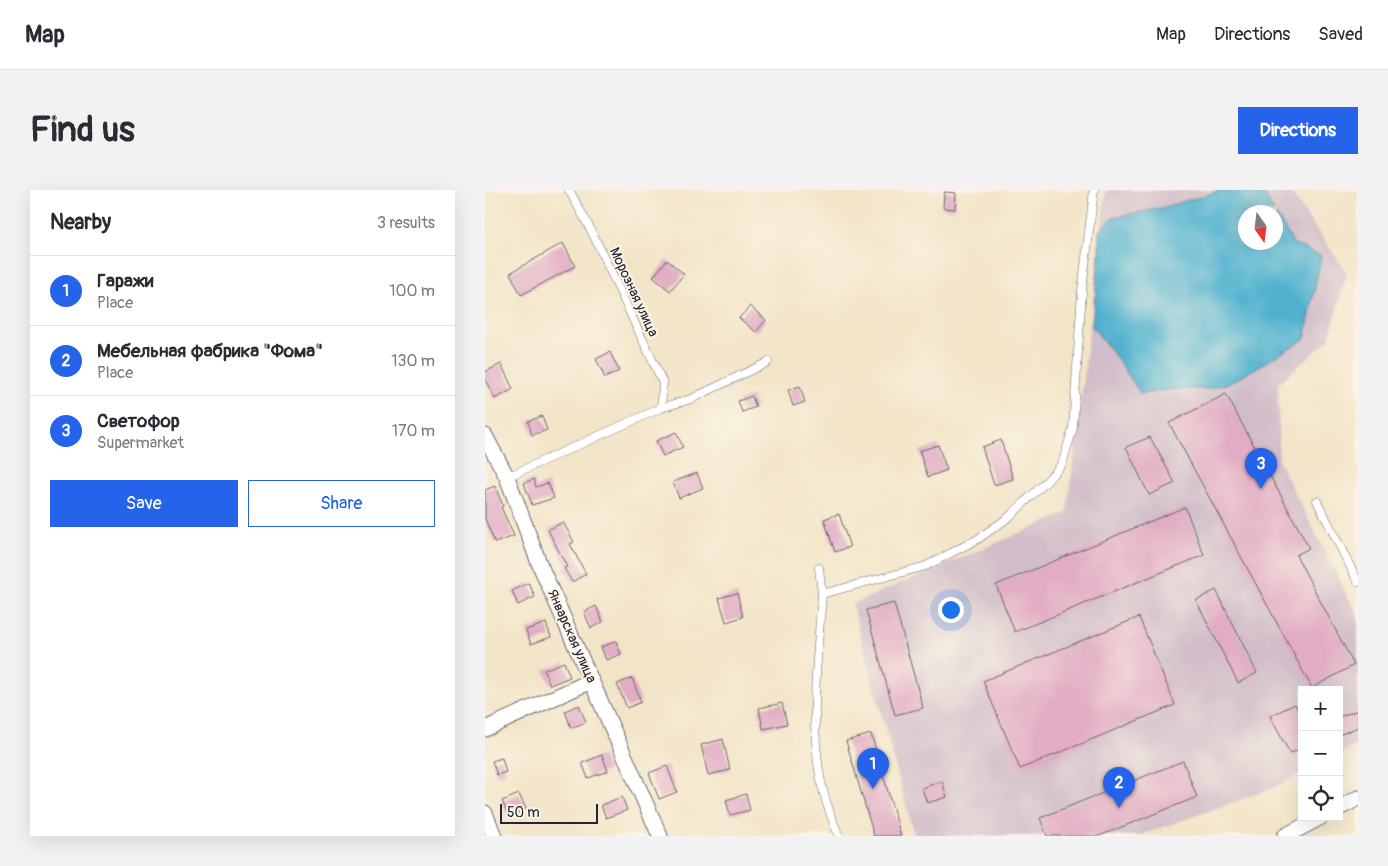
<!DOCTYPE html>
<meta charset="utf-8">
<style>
:root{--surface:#fff;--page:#f2f2f3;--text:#2b2b33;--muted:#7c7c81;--line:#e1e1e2;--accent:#2563eb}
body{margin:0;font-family:Pangolin,sans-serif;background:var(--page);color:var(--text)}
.controls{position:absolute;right:15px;bottom:15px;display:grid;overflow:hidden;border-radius:0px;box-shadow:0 5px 20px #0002}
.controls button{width:45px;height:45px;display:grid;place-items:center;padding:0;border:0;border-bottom:1px solid var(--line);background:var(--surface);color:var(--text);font:25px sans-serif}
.compass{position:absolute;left:753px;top:15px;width:45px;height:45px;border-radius:50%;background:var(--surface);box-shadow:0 5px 20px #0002;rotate:166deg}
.scale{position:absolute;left:15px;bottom:12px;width:98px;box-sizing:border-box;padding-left:5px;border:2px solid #22223b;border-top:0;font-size:14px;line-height:18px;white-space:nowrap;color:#22223b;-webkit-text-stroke:4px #fcf5e5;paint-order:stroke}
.you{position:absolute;left:465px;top:419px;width:18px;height:18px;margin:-12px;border:4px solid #fff;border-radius:50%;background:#1a73e8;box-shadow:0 0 0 8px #1a73e833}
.badge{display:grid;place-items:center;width:32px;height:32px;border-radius:50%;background:var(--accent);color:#fff;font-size:16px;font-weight:700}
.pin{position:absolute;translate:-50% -41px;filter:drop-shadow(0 1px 2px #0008)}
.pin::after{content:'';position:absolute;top:26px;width:18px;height:15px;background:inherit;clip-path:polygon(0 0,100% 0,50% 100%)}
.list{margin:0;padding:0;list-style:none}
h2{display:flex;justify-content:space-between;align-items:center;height:65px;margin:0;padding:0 20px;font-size:21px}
h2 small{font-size:16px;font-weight:400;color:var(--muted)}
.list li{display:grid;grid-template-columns:32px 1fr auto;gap:15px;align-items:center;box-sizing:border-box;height:70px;padding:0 20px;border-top:1px solid var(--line)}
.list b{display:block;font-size:19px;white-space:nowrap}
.list p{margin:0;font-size:16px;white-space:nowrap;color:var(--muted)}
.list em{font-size:16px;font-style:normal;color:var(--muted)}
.actions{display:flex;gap:10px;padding:15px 20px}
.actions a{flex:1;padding:11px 0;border:1px solid var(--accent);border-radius:0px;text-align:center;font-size:18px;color:var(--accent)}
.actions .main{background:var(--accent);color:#fff}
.icon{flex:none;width:28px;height:28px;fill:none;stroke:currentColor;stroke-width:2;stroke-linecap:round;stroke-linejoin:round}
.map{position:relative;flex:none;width:873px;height:646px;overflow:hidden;border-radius:0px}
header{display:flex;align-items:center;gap:30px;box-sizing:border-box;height:70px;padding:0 25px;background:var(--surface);border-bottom:1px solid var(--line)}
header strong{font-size:24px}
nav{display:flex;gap:28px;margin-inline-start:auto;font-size:18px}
.intro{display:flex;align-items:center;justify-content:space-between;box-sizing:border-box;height:120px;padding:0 30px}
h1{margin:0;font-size:35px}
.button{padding:12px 22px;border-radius:0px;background:var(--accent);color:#fff;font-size:18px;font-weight:700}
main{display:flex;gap:30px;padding:0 30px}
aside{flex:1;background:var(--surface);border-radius:0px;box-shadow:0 5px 20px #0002}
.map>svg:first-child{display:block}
.industrial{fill:#d1bdc9;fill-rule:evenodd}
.water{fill:#51b2d0;stroke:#3a6a86}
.building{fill:#e1acc4}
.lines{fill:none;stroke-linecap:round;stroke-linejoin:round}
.service-casing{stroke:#6b666c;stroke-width:9}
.minor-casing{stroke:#6b666c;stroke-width:17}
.service{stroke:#fff;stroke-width:8}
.minor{stroke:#fff;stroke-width:15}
.labels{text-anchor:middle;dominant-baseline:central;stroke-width:4;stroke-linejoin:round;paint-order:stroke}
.street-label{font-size:14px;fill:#22223b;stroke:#fcf5e5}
</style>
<header>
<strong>Map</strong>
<nav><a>Map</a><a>Directions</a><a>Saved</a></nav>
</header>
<div class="intro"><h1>Find us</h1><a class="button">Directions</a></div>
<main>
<aside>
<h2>Nearby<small>3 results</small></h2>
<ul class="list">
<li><span class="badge">1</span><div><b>Гаражи</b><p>Place</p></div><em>100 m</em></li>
<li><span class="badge">2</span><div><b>Мебельная фабрика &quot;Фома&quot;</b><p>Place</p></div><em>130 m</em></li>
<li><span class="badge">3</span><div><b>Светофор</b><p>Supermarket</p></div><em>170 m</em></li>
</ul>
<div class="actions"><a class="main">Save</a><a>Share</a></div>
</aside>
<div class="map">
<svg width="873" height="646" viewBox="0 0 873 646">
<rect width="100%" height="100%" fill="#fcf5e5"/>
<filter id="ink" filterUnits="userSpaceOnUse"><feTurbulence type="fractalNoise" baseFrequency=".02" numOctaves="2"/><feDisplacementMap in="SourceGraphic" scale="10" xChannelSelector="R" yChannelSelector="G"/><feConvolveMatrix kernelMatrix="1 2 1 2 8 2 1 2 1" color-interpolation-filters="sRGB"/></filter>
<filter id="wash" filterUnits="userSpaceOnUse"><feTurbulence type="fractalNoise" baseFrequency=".0096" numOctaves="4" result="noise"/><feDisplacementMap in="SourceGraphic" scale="20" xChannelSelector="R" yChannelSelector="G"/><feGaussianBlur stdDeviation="1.12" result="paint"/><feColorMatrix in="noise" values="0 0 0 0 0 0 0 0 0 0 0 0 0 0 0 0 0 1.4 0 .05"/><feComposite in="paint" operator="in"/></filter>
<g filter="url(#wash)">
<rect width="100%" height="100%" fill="#f2e4c7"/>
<path class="industrial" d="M 621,0 L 804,0 L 862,83 L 844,149 L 793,194 L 794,272 L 873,426 L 873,554 L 854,564 L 854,500 L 817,500 L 817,583 L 791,597 L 653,646 L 429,646 L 367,414 L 582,323 ZM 761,22 L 791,22 L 791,52 L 761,52 Z"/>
<path class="water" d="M 739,0 L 776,0 L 790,22 L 761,22 L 761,52 L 791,52 L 791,24 L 809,54 L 836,66 L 820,149 L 747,192 L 724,199 L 689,199 L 656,204 L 634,171 L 607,136 L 614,72 L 614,41 L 628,27 L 672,19 Z"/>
<g id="blocks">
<g class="building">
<path d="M 459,2 L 471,3 L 470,19 L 458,18 Z"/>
<path d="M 78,53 L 90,76 L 36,105 L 25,83 Z"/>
<path d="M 182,70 L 199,84 L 185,101 L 168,87 Z"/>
<path d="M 265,116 L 281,130 L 271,142 L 254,128 Z"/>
<path d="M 125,162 L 134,181 L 120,188 L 111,169 Z"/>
<path d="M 16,174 L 28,199 L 10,209 L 0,189 L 0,182 Z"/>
<path d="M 315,196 L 320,212 L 308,216 L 303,200 Z"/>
<path d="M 741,204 L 824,358 L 811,365 L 869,475 L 827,498 L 684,233 Z"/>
<path d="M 267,206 L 271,217 L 257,222 L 253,211 Z"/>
<path d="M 57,226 L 62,240 L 47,245 L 43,231 Z"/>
<path d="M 191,242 L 198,257 L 178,266 L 171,251 Z"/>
<path d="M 665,247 L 690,293 L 664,305 L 641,257 Z"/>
<path d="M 516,250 L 528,289 L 509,295 L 497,257 Z"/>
<path d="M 453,255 L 462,280 L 443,287 L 434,261 Z"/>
<path d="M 212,283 L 218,298 L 194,308 L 188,292 Z"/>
<path d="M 49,289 L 51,297 L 63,293 L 69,308 L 47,315 L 39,293 Z"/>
<path d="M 10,296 L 18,316 L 16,317 L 29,346 L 10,353 L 0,329 L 0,300 Z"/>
<path d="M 700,317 L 719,365 L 530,442 L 511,395 Z"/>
<path d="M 354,324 L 365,357 L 350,362 L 339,329 Z"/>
<path d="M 78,332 L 89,352 L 85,354 L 101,384 L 87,392 L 79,378 L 82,377 L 63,340 Z"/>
<path d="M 44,393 L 50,407 L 33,415 L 27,401 Z"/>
<path d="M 731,400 L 772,483 L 753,493 L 711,410 Z"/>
<path d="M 252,403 L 258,427 L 241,432 L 234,408 Z"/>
<path d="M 409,413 L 438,518 L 410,525 L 381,420 Z"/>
<path d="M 111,416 L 118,432 L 106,438 L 99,422 Z"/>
<path d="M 654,427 L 690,515 L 535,579 L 498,491 Z"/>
<path d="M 61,433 L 66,447 L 46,454 L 41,440 Z"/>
<path d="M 131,451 L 136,464 L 121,470 L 116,457 Z"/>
<path d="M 79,472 L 85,487 L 65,495 L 59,480 Z"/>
<path d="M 147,488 L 156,512 L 142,518 L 132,494 Z"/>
<path d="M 297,513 L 302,534 L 278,539 L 274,518 Z"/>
<path d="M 810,514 L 817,528 L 817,558 L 805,564 L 785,526 Z"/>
<path d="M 94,515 L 101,532 L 86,538 L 80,521 Z"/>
<path d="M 873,520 L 873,537 L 854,545 L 854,527 Z"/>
<path d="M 386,544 L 416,646 L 389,646 L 361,551 Z"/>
<path d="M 238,549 L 245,580 L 223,585 L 216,555 Z"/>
<path d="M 117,565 L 123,581 L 103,588 L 97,573 Z"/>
<path d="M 17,568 L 21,582 L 12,585 L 7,571 Z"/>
<path d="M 698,571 L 712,607 L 614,646 L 562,646 L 555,628 Z"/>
<path d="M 182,576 L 192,602 L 174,609 L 164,583 Z"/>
<path d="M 457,591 L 462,607 L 442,613 L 437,598 Z"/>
<path d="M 34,604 L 41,619 L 24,627 L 17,611 Z"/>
<path d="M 261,604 L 265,620 L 245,625 L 241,610 Z"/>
<path d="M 137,607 L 142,620 L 121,628 L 116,615 Z"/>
</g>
</g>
</g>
<g filter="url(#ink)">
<use href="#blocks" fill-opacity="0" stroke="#6b666c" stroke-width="1"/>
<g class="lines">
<defs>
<g id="service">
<path d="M 84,0 L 107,42 L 178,193 L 176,218"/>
<path d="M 22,287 L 176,218 L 206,209 L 283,172"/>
<path d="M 832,311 L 873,392"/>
<path d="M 334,378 L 337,404"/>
<path d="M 354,646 C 345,625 337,602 334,580 C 325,522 333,462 337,404 L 441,376 L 493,349 L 524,327 L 560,293 L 577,274 L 588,238 L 597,101 L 609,0"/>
</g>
<g id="minor">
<path d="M 0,246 L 22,287 L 54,373 L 175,646"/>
<path d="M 0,539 L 106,491"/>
<path d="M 854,618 L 873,608"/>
<path d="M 0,623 L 9,646"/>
<path d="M 800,646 L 836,627"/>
</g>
</defs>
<use href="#service" class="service-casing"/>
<use href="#minor" class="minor-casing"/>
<use href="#service" class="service"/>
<use href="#minor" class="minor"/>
</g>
</g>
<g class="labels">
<g class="street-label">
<text transform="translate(149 102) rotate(65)">Морозная улица</text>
<text transform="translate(87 446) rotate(66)">Январская улица</text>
</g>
</g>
</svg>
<div class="controls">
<button>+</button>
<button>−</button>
<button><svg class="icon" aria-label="locate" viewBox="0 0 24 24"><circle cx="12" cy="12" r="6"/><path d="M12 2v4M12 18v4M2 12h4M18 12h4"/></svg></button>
</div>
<svg class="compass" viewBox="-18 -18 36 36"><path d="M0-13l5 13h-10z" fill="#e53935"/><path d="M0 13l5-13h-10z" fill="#7c7c81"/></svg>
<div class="scale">50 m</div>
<div class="you"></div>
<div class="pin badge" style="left:388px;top:599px">1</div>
<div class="pin badge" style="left:634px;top:618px">2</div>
<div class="pin badge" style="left:776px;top:299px">3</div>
</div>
</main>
